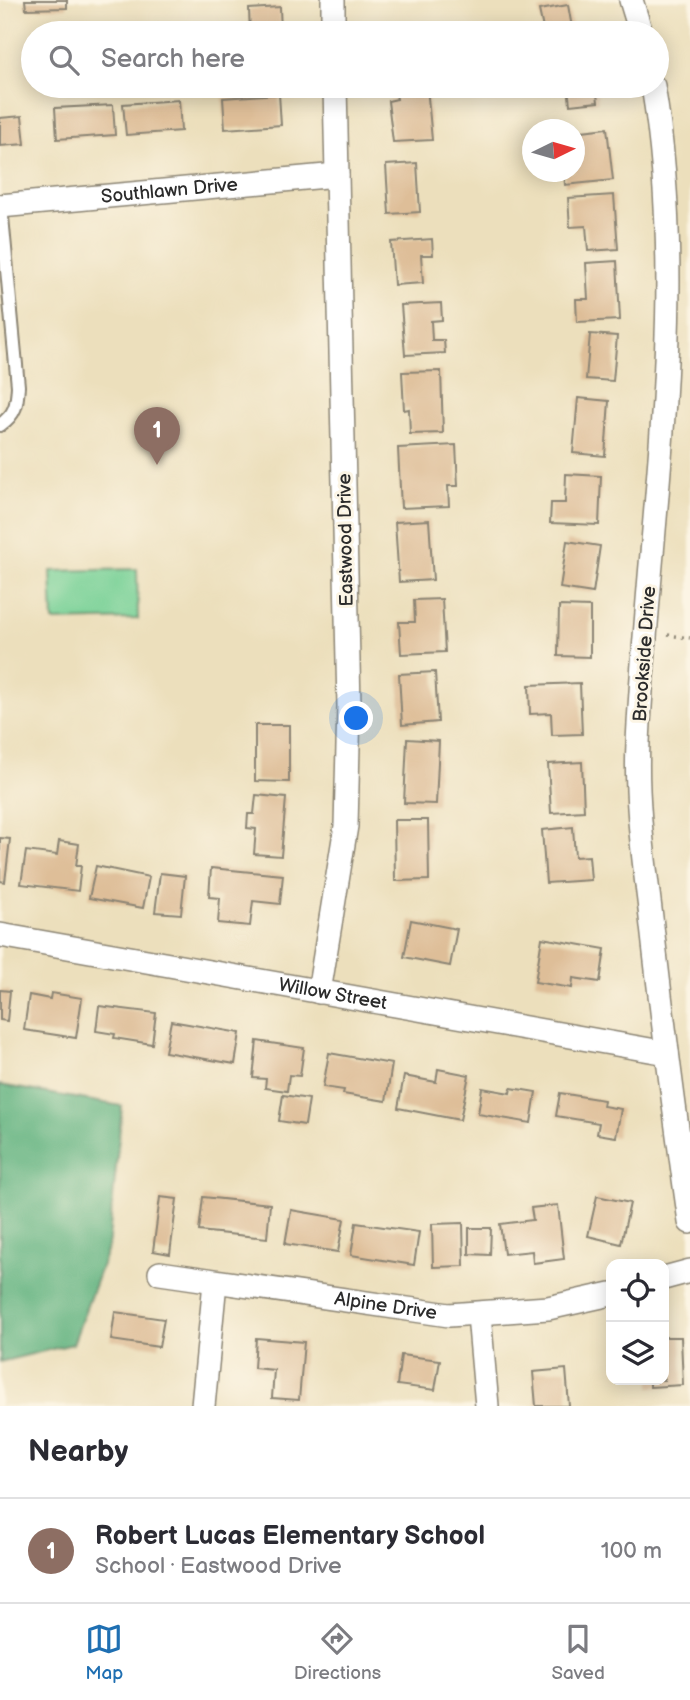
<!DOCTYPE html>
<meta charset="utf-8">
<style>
:root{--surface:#fff;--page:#f2f2f3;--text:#2b2b33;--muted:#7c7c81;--line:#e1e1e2;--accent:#1f6fb2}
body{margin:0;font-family:"Balsamiq Sans",sans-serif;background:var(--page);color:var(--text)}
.controls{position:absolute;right:21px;bottom:21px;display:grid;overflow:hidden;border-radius:14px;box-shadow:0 4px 18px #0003}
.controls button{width:63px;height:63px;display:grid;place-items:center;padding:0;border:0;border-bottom:2px solid var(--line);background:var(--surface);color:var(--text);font:35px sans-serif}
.compass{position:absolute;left:522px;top:119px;width:63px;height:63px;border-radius:50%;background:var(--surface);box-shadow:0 4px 18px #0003;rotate:85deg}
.you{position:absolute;left:357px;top:719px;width:24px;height:24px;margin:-18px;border:5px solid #fff;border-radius:50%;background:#1a73e8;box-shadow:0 0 0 10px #1a73e833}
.badge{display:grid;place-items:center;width:46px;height:46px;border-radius:50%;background:var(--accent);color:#fff;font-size:23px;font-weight:700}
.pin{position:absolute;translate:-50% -58px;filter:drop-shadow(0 2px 4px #0008)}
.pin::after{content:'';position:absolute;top:37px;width:24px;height:21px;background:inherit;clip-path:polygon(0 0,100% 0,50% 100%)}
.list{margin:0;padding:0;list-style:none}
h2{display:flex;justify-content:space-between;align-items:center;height:91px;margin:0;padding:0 28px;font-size:30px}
h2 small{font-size:23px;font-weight:400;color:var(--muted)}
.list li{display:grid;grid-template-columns:46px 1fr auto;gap:21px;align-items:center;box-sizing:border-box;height:105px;padding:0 28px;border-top:2px solid var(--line)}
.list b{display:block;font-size:26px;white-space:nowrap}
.list p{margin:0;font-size:23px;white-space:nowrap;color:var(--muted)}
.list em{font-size:23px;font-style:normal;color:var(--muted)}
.icon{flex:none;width:38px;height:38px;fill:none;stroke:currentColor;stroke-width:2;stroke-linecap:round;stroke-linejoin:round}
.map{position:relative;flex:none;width:690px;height:1406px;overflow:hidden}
.search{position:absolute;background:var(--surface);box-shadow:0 4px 18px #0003;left:21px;right:21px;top:21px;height:77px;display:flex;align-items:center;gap:18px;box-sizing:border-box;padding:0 24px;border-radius:38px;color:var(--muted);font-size:26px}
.sheet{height:196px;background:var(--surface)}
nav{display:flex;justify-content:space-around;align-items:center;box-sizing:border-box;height:98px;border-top:2px solid var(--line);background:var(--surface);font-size:19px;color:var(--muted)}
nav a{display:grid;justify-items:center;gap:4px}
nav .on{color:var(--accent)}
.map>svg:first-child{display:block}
.green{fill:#79d197;stroke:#527e61;stroke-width:2}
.forest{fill:#62b380;stroke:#466f56;stroke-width:2}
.building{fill:#debe98}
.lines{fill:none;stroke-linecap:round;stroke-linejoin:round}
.service-casing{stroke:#8c8574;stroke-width:16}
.minor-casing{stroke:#8c8574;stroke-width:26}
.path{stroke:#8c8574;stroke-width:3.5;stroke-dasharray:2 5;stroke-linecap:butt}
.service{stroke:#fff;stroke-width:12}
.minor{stroke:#fff;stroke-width:23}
.labels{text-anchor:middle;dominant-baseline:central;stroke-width:6;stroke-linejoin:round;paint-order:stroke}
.street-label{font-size:19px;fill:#2b2b2b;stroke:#fcf5e5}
</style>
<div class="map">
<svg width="690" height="1406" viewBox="0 0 690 1406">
<rect width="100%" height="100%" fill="#fcf5e5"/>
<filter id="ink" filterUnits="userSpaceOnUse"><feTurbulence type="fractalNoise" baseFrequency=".0143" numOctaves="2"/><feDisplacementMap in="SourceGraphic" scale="14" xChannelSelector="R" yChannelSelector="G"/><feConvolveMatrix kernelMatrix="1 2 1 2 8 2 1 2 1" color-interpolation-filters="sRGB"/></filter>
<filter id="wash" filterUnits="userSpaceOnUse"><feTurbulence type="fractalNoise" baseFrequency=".00686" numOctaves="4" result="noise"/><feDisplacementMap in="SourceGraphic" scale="28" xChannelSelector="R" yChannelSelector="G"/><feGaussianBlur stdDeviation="1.57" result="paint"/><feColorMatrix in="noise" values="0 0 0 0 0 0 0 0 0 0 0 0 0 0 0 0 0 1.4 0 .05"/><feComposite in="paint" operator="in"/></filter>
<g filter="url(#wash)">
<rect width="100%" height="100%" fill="#ecdfbc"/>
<path class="green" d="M 137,569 L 138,619 L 53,621 L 51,571 Z"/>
<path class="forest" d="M 0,1085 L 122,1106 L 108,1248 L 73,1344 L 0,1362 Z"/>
<g id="blocks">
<g class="building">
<path d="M 25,0 L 67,0 L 67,8 L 26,9 Z"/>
<path d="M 568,5 L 573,33 L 544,33 L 539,10 Z"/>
<path d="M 280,7 L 281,33 L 250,33 L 249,9 Z"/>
<path d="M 414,23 L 414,33 L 384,33 L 383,25 Z"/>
<path d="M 568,86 L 596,86 L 598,102 L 570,105 Z"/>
<path d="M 427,87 L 432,140 L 393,142 L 388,101 L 397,99 L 395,90 Z"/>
<path d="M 279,94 L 281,125 L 225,129 L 223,98 Z"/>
<path d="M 179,100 L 181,131 L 126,135 L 123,104 Z"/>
<path d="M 113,105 L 115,135 L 57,139 L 55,108 Z"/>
<path d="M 22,116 L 25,144 L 0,146 L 0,118 Z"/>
<path d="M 607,128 L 613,180 L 565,185 L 564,172 L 574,172 L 574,132 Z"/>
<path d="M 417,163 L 420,212 L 389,214 L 386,165 Z"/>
<path d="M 614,195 L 618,249 L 588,251 L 586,226 L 570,227 L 568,198 Z"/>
<path d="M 432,239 L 433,255 L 421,255 L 423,283 L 394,285 L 391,242 Z"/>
<path d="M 617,261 L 620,320 L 577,322 L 576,299 L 588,299 L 586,263 Z"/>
<path d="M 441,303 L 442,320 L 431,321 L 432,340 L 444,340 L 445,353 L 405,355 L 401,305 Z"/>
<path d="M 590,334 L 617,336 L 613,381 L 586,379 Z"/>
<path d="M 441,371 L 443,433 L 410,434 L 409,409 L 404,410 L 402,372 Z"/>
<path d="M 578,398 L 609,401 L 605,456 L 573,453 Z"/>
<path d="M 456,445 L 458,486 L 448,486 L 449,506 L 401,508 L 398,448 Z"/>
<path d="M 566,474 L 601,476 L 599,525 L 550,523 L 551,503 L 565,503 Z"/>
<path d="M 429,520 L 433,580 L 399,582 L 395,522 Z"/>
<path d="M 567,541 L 600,546 L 593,593 L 560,588 Z"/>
<path d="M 442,599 L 445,652 L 401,654 L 399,622 L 415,622 L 414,600 Z"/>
<path d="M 559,606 L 590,607 L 590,657 L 558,656 Z"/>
<path d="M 435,672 L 438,722 L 402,725 L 399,674 Z"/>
<path d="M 580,683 L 582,734 L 552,735 L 551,713 L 530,714 L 529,685 Z"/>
<path d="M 255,725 L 289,725 L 289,782 L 255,781 Z"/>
<path d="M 407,739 L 439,741 L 436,804 L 404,803 Z"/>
<path d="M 582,762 L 584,811 L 551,813 L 548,764 Z"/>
<path d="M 256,795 L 286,798 L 281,856 L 254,854 L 256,829 L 247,828 L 248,814 L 254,814 Z"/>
<path d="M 394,820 L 428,820 L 429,880 L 395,881 Z"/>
<path d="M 573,827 L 575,857 L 589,856 L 591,880 L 546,883 L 542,830 Z"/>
<path d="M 0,838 L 10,839 L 5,882 L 0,881 Z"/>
<path d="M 59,841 L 79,844 L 76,866 L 81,866 L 78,891 L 21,884 L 26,851 L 57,855 Z"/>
<path d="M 96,866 L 149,877 L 143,908 L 89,898 Z"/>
<path d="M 211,868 L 283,875 L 280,904 L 253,901 L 250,926 L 218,923 L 220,898 L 209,897 Z"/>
<path d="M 160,873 L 185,876 L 181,914 L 155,912 Z"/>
<path d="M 411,920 L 457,929 L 450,966 L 404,957 Z"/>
<path d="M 542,938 L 605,949 L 600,982 L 573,978 L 572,988 L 535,982 Z"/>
<path d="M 0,990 L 10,991 L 7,1021 L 0,1020 Z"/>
<path d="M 51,993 L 82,998 L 76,1038 L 24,1030 L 29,995 L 50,999 Z"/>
<path d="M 99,1006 L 156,1013 L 152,1044 L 114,1038 L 115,1034 L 96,1031 Z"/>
<path d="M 171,1021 L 240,1033 L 235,1064 L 165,1052 Z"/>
<path d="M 257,1041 L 304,1048 L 300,1076 L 289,1075 L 287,1091 L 265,1088 L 266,1079 L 253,1078 Z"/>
<path d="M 329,1053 L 392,1064 L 386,1101 L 343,1094 L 344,1090 L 323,1087 Z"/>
<path d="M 438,1069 L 469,1075 L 460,1120 L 398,1108 L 404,1076 L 436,1082 Z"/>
<path d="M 482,1088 L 510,1093 L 511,1088 L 536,1092 L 531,1123 L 478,1114 Z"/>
<path d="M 560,1093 L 604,1100 L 603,1106 L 621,1109 L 616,1137 L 597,1134 L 599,1123 L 556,1116 Z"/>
<path d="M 283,1095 L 309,1099 L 305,1125 L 279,1121 Z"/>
<path d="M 597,1196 L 630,1203 L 621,1244 L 588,1236 Z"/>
<path d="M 160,1197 L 177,1199 L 170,1254 L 153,1251 Z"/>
<path d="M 203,1197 L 270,1204 L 267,1238 L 199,1231 Z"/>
<path d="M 558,1205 L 564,1259 L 533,1263 L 532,1251 L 504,1254 L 500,1224 L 533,1220 L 531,1208 Z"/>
<path d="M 291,1210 L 344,1219 L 338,1252 L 285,1244 Z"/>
<path d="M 356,1223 L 419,1232 L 414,1265 L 351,1255 Z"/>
<path d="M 463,1223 L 464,1266 L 433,1267 L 432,1224 Z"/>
<path d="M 469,1228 L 491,1228 L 490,1255 L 469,1254 Z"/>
<path d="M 115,1312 L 164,1319 L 159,1347 L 111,1340 Z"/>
<path d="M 664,1337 L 681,1337 L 683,1385 L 650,1387 L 650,1380 L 664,1380 Z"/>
<path d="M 256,1338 L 304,1342 L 299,1400 L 272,1398 L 274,1370 L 254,1368 Z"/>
<path d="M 401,1355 L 440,1360 L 435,1390 L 397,1385 Z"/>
<path d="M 566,1369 L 569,1406 L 536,1406 L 533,1372 Z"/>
</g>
</g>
</g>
<g filter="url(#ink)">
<use href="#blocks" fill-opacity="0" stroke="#8c8574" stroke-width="2"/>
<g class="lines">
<defs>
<path id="service" d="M 0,425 C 16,414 17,404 18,386 L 1,206"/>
<g id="minor">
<path d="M 333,0 L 333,33"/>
<path d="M 631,0 L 641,33"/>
<path d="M 653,86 C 690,303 648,525 638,743 C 635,804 645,865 652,926 C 663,1025 676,1123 690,1222"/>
<path id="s1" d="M 0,206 L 337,175"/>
<path id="s2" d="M 0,935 L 667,1053"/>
<path d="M 319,992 L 346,826 L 349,706 L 335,86"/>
<path id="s3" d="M 160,1273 L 449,1315 L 548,1308 L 611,1294"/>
<path d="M 664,1278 L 690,1271"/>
<path d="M 479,1315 L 487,1406"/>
<path d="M 203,1406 L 215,1282"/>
</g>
</defs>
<use href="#service" class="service-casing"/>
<use href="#minor" class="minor-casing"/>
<path class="path" d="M 668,635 L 690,638"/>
<use href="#service" class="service"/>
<use href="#minor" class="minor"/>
</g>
</g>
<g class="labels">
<g class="street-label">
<text stroke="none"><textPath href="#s1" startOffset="170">Southlawn Drive</textPath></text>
<text transform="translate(346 540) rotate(-91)">Eastwood Drive</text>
<text transform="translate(645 654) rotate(-86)">Brookside Drive</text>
<text stroke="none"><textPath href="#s2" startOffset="338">Willow Street</textPath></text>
<text stroke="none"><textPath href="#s3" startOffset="228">Alpine Drive</textPath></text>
</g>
</g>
</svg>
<div class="controls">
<button><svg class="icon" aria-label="locate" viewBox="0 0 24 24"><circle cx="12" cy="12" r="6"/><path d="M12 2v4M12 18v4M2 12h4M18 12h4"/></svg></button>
<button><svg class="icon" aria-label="layers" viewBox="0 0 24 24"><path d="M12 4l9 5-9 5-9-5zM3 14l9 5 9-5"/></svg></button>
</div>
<svg class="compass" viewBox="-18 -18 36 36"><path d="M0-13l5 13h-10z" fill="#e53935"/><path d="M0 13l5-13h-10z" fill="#7c7c81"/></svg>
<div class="you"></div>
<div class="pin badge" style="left:157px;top:465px;background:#8d6e63">1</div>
<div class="search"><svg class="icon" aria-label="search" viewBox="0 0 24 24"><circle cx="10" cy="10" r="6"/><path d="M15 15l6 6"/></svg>Search here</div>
</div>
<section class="sheet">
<h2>Nearby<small></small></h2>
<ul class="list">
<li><span class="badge" style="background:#8d6e63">1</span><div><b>Robert Lucas Elementary School</b><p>School · Eastwood Drive</p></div><em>100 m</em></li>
</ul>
</section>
<nav>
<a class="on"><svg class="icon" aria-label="map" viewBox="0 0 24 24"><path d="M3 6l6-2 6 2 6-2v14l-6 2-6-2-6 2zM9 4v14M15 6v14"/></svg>Map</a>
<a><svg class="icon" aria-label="directions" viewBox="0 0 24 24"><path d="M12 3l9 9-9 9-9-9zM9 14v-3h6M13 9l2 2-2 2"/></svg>Directions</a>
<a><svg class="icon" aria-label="saved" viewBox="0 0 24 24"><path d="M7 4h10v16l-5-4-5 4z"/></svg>Saved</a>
</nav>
